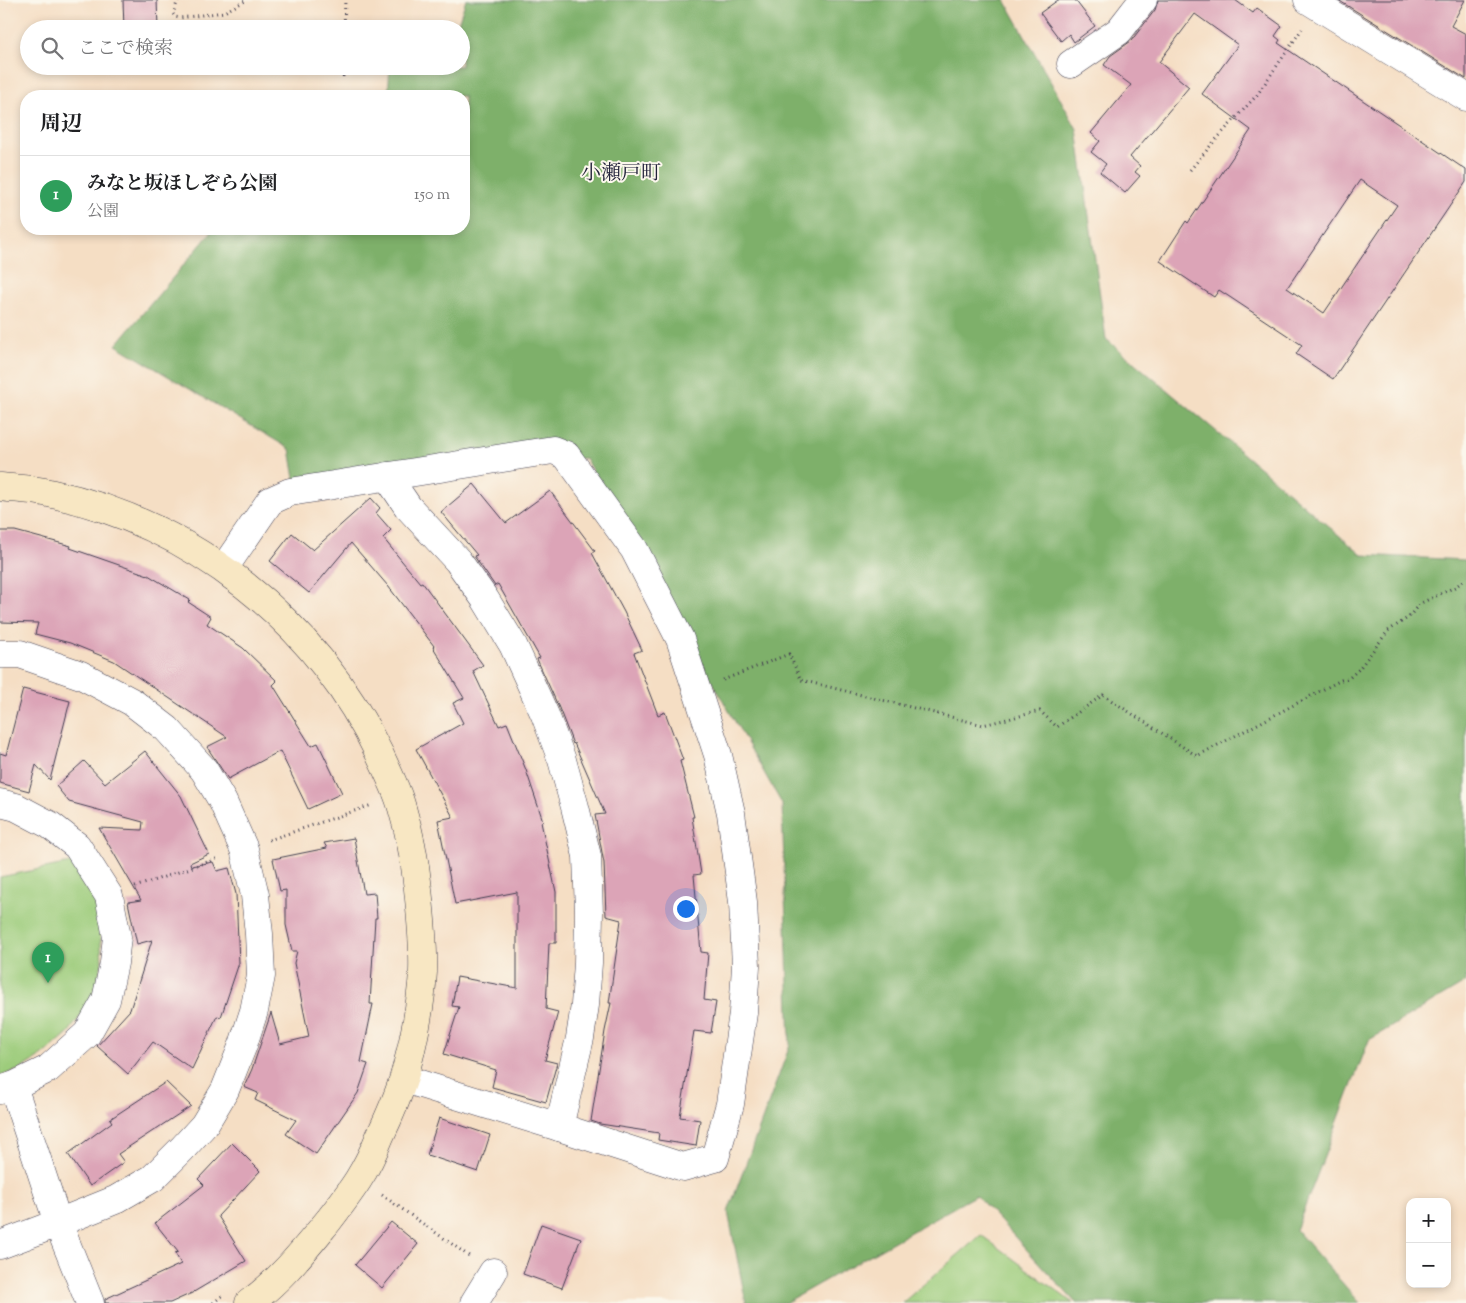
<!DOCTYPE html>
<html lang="ja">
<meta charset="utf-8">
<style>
:root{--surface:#fff;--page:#f2f2f2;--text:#202124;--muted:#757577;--line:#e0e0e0;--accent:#c8321e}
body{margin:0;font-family:"Sorts Mill Goudy","Noto Serif JP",serif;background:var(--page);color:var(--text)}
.controls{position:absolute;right:15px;bottom:15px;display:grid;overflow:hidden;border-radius:10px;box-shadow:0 2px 8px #0003}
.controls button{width:45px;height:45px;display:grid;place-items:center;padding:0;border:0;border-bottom:1px solid var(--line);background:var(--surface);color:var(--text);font:25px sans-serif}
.you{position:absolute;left:685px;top:908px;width:18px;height:18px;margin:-12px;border:4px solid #fff;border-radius:50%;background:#1a73e8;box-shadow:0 0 0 8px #1a73e833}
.badge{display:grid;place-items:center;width:32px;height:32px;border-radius:50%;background:var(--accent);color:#fff;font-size:16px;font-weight:700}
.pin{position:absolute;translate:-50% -41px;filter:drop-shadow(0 1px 2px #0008)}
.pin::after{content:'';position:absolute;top:26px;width:18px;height:15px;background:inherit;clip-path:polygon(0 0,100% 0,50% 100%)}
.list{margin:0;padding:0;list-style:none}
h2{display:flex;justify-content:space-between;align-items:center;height:65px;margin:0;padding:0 20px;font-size:21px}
h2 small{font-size:16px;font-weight:400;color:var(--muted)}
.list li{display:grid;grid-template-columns:32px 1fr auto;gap:15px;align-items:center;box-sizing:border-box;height:80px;padding:0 20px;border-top:1px solid var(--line)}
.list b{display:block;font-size:19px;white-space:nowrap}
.list p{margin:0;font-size:16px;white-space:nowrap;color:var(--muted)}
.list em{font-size:16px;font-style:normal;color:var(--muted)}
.icon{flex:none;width:28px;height:28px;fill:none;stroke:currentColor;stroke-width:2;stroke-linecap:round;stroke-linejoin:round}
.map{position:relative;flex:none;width:1466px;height:1303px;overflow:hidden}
.search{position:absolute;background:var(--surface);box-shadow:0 2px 8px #0003;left:20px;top:20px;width:450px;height:55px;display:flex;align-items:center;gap:12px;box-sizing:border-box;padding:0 18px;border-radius:28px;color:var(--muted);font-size:19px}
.panel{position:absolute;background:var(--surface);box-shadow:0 2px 8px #0003;left:20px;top:90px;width:450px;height:145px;border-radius:20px}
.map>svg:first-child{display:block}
.green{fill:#9dcc7b;stroke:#60775b}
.forest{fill:#7eb06b;stroke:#506953}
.building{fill:#dca4b7;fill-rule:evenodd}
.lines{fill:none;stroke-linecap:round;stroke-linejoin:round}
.street-casing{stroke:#423e50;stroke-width:29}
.secondary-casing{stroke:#423e50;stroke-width:29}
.path{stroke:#423e50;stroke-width:3;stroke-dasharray:1 4;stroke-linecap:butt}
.street{stroke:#fff;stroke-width:28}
.secondary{stroke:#f8e7c3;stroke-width:28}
.labels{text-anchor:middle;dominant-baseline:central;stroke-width:4;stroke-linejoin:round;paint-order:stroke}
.quarter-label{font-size:20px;fill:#22223b;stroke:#fbf7ec}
</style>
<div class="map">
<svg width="1466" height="1303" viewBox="0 0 1466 1303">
<rect width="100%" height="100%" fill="#fbf7ec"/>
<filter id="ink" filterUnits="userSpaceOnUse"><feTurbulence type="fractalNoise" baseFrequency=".02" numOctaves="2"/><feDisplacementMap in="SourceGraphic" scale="10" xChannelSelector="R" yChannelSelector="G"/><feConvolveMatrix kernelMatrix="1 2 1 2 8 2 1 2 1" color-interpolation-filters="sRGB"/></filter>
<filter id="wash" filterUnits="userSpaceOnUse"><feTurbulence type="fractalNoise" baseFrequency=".0096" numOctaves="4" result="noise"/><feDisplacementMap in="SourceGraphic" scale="20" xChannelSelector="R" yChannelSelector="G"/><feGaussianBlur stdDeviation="1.12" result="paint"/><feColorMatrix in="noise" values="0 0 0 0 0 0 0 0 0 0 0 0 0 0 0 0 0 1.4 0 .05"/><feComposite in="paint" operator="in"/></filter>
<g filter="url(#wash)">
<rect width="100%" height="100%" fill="#f5dec4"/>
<g class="green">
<path d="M 75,862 L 94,897 L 100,926 L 102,964 L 91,1002 L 68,1033 L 43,1055 L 21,1069 L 0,1076 L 0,877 Z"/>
<path d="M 981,1235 L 1073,1303 L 902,1303 Z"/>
</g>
<path class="forest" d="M 466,0 L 1005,0 L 1077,129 L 1106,339 L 1265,472 L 1362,555 L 1466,560 L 1466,982 L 1369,1040 L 1296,1230 L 1360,1303 L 1076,1303 L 976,1195 L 785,1303 L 746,1303 L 728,1212 L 790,1045 L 782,804 L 585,458 L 297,490 L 290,449 L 116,345 L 214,229 L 464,229 L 464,96 L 388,96 L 390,66 L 461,66 L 461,29 L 456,29 Z"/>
<g id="blocks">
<g class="building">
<path d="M 123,0 L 157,0 L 158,29 L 124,29 Z"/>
<path d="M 1058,0 L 1075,0 L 1095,26 L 1074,42 L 1069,34 L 1061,41 L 1040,13 Z"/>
<path d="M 1158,0 L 1235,0 L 1253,13 L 1257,8 L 1282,26 L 1275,36 L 1280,40 L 1278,43 L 1466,170 L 1466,182 L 1333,379 L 1296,354 L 1302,345 L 1219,290 L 1214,297 L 1160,261 L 1186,221 L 1188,223 L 1251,130 L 1202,94 L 1238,45 L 1195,14 L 1159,62 L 1189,87 L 1130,157 L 1140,166 L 1135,172 L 1140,176 L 1125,193 L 1100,172 L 1106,164 L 1091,152 L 1100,141 L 1091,133 L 1131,85 L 1104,65 L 1110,56 L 1131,41 L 1155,10 ZM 1360,180 L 1397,205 L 1324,313 L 1287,288 Z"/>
<path d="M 1338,0 L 1465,0 L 1451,26 L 1466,34 L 1466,79 Z"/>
<path d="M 474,484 L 506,523 L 550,491 L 595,551 L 592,553 L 624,612 L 642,650 L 634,653 L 658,715 L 665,712 L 683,760 L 680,761 L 694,817 L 692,817 L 701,874 L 694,875 L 701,952 L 708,953 L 704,1000 L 716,1002 L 711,1033 L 694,1031 L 680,1117 L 700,1120 L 696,1146 L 658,1140 L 659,1133 L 600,1124 L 591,1121 L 605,1031 L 611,1003 L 609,1003 L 621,920 L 606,916 L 604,863 L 595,815 L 605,814 L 574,743 L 573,744 L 559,708 L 537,659 L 540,658 L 498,584 L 495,586 L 474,556 L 477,555 L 441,512 Z"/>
<path d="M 371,498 L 380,508 L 376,513 L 391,530 L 383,538 L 420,583 L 422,582 L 483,665 L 473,671 L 499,726 L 507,723 L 526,770 L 543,821 L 541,822 L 556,892 L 556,943 L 549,943 L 546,1009 L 558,1012 L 545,1060 L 557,1063 L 546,1102 L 492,1087 L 496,1070 L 444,1054 L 459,1007 L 452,1006 L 457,977 L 517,988 L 517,892 L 455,904 L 438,820 L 453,817 L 416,749 L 463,723 L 453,703 L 464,698 L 433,647 L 434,646 L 388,586 L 351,543 L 309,593 L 270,561 L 292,533 L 313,550 Z"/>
<path d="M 0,531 L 15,531 L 71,546 L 70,548 L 148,575 L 190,600 L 188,602 L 211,617 L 207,624 L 243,648 L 277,681 L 273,685 L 311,746 L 318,743 L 342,793 L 308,809 L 280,751 L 228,779 L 207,747 L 227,737 L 114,661 L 70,643 L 35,634 L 38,623 L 0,622 Z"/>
<path d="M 23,689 L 70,701 L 50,780 L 36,765 L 29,791 L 0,783 L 0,753 L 6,755 Z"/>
<path d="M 145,751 L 181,796 L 209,854 L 190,863 L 191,866 L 213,862 L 217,871 L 229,868 L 236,894 L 239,963 L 221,1017 L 217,1016 L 192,1069 L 153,1042 L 128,1074 L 97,1046 L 130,1010 L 152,940 L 137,944 L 128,902 L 141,900 L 99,828 L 142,830 L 143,822 L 69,802 L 56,786 L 84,761 L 105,783 Z"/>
<path d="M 354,838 L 364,894 L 375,893 L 377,918 L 375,918 L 370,1004 L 373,1004 L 361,1062 L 368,1064 L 358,1093 L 316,1154 L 286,1134 L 296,1120 L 255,1100 L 258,1093 L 244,1087 L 252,1069 L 271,1013 L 280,1044 L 309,1037 L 294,963 L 297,951 L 292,951 L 286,925 L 286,890 L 280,891 L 273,859 L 327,848 L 324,843 Z"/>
<path d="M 166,1082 L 191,1106 L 118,1154 L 124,1162 L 90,1186 L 68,1154 L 112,1122 L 110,1119 Z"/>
<path d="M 439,1118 L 490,1135 L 478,1172 L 427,1155 Z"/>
<path d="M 232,1143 L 260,1171 L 218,1216 L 246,1261 L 192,1293 L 170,1303 L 105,1303 L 105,1299 L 181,1264 L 175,1253 L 178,1252 L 155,1223 L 204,1185 L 198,1179 Z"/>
<path d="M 391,1222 L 418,1244 L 382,1288 L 355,1265 Z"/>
<path d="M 541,1224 L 581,1238 L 562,1288 L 523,1274 Z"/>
</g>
</g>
</g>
<g filter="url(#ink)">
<use href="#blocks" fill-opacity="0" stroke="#423e50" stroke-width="1"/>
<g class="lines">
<defs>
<g id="street">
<path d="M 1308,0 L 1466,97"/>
<path d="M 1071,64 L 1119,31 L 1143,0"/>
<path d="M 387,476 L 408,507 L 458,561 L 485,599 L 513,645 L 545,715 L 562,760 L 575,807 L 587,856 L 589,913 L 588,963 L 585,1005 L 580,1038 L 559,1127"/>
<path d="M 224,568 L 270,501 L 290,492 L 553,450 L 566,455 L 634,549 L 680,639 L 718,755 L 731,813 L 743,902 L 746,966 L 743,1013 L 730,1104 L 715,1158 L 683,1167 L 559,1127 L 404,1079"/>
<path d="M 0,654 L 20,654 L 81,675 L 132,702 L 167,729 L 204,770 L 223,802 L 244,849 L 255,895 L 259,934 L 261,976 L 254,1011 L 243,1045 L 225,1090 L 204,1125 L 182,1149 L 153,1178 L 115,1200 L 58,1223 L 0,1245"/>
<path d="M 0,803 L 16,807 L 50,825 L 77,846 L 109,896 L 117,937 L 114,963 L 106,1000 L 87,1034 L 48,1069 L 13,1086 L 0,1090"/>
<path d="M 13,1086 L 58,1223 L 90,1303"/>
<path d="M 474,1303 L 493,1272"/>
</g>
<path id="secondary" d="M 0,487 C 16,489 33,489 49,493 C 193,524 315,620 379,753 C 387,771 397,789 402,808 C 410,834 415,862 418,889 C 421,917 424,944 423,972 C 421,1005 413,1047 403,1080 C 397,1099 389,1117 380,1136 C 374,1151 367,1166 358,1180 C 349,1194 339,1207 329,1220 C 305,1249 280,1281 249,1303"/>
</defs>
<use href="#street" class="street-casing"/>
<use href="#secondary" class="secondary-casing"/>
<g class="path">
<path d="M 178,0 L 173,14 L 175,17 L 180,18 L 224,12 L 247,0"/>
<path d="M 344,29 L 345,0"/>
<path d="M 343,77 L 343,66"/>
<path d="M 1190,170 L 1212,144 L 1257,95 L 1302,29"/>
<path d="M 723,680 L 789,654 L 801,680 L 983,725 L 1040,711 L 1057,727 L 1103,695 L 1197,756 L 1341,680 L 1348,679 L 1359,669 L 1388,631 L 1409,617 L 1419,604 L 1455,587 L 1466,579"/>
<path d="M 269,840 L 372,805"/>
<path d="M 135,887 L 219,858"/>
<path d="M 382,1195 L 469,1256"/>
<path d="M 213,1303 L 222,1296"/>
</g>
<use href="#street" class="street"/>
<use href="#secondary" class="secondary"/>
</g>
</g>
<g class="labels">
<g class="quarter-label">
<text x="621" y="174">小瀬戸町</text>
</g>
</g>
</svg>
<div class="controls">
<button>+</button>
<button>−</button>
</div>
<div class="you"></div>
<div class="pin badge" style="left:48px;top:983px;background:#2e9e5b">1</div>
<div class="search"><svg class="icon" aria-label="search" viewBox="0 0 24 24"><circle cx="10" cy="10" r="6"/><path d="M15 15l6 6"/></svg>ここで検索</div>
<section class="panel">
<h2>周辺<small></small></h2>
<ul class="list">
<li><span class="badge" style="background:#2e9e5b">1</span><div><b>みなと坂ほしぞら公園</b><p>公園</p></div><em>150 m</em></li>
</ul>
</section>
</div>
